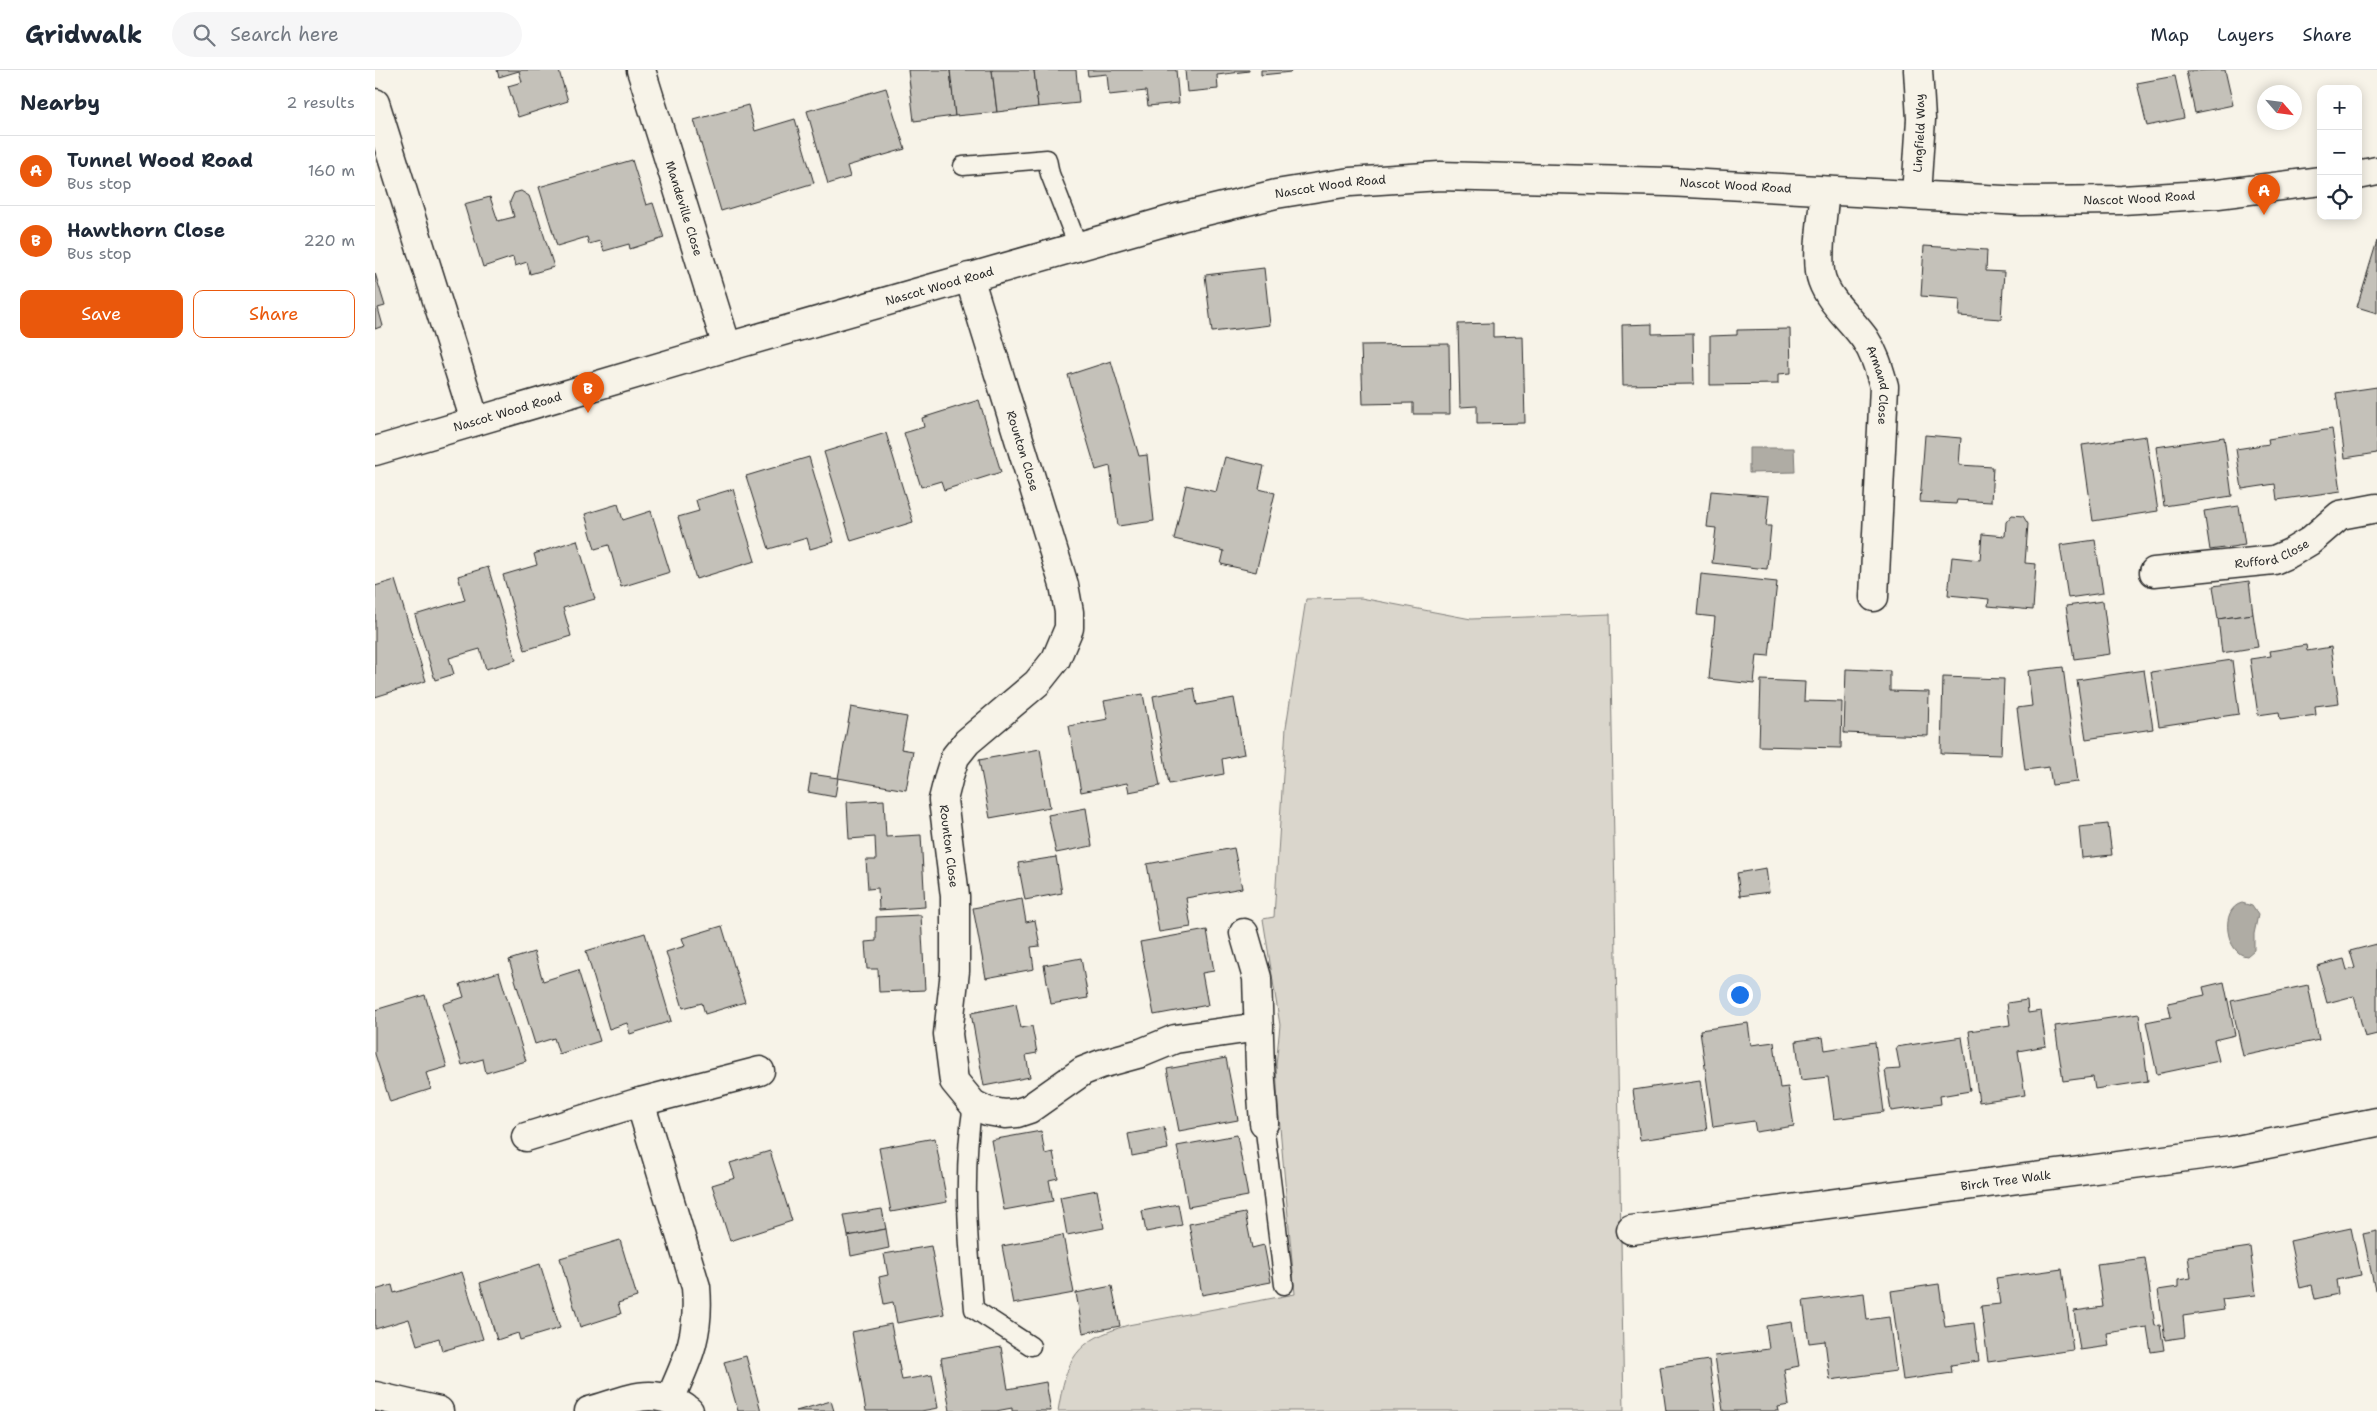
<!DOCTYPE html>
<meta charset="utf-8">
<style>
:root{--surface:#fff;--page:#f6f6f7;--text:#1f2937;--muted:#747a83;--line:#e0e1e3;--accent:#ea580c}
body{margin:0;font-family:"Shantell Sans",sans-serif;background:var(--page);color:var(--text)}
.controls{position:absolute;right:15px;top:15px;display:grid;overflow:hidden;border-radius:10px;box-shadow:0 2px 12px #0003}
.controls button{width:45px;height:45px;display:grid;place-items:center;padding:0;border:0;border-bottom:1px solid var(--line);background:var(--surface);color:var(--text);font:25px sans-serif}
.compass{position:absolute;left:1882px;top:15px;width:45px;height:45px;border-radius:50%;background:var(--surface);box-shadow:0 2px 12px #0003;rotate:118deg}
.you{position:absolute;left:1364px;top:924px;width:18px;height:18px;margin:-12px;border:4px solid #fff;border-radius:50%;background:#1a73e8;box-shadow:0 0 0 8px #1a73e833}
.badge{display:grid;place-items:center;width:32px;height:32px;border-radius:50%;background:var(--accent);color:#fff;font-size:16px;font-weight:700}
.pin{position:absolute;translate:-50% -41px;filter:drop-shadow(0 1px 2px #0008)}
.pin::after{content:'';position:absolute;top:26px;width:18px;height:15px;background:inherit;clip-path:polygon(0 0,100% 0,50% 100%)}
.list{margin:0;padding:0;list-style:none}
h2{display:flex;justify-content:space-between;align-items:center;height:65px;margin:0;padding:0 20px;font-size:21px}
h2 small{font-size:16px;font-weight:400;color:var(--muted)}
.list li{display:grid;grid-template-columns:32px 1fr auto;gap:15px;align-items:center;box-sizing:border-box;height:70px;padding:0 20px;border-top:1px solid var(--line)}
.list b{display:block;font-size:19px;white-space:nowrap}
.list p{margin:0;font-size:16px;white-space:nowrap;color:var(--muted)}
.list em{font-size:16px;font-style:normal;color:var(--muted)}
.actions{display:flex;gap:10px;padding:15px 20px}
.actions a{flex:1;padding:11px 0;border:1px solid var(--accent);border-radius:10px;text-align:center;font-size:18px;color:var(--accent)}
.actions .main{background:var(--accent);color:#fff}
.icon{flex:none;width:28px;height:28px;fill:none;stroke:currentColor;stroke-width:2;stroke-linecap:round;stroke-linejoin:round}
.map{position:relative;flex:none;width:2002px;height:1341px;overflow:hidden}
header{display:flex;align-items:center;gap:30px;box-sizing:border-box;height:70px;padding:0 25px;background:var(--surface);border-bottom:1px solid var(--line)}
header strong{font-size:24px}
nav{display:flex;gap:28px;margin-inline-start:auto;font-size:18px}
.search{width:350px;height:45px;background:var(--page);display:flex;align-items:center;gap:12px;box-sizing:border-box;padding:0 18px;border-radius:28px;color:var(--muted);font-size:19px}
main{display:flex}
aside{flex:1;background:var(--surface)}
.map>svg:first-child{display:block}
.green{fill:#dad6cc;stroke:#82807c}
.water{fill:#afaca4;stroke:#7a7874}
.building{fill:#c4c1b9;stroke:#2b2b2b}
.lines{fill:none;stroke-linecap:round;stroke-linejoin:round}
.service-casing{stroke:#2b2b2b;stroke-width:21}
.minor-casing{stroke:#2b2b2b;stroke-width:31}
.service{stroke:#f7f3e8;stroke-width:18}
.minor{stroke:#f7f3e8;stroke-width:28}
.labels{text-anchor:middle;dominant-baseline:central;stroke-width:4;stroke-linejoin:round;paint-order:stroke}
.street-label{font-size:12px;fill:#2b2b2b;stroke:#f7f3e8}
</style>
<header>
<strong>Gridwalk</strong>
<div class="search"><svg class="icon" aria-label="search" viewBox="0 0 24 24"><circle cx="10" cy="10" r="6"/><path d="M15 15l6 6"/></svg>Search here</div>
<nav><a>Map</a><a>Layers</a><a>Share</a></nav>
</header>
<main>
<aside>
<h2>Nearby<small>2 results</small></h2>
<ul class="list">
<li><span class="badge">A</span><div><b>Tunnel Wood Road</b><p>Bus stop</p></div><em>160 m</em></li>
<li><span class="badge">B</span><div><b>Hawthorn Close</b><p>Bus stop</p></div><em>220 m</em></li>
</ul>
<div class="actions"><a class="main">Save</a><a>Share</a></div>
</aside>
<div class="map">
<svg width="2002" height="1341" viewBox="0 0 2002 1341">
<rect width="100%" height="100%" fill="#f7f3e8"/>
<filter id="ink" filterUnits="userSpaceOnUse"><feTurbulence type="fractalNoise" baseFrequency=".02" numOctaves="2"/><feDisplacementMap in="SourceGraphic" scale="10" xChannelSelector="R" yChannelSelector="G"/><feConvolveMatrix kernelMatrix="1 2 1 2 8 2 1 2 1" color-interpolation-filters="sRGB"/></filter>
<g filter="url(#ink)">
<path class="green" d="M 986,528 L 1096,549 L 1235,544 L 1249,1341 L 683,1341 C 692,1287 700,1271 753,1255 L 920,1224 L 903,1035 L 901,995 L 905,955 L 888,849 L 899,847 L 911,657 L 931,529 Z"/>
<g class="water">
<path d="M 1374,378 L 1419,378 L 1420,402 L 1374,403 Z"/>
<path d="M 1867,833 L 1877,836 L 1883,845 L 1879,864 L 1879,880 L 1872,886 C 1852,885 1843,839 1867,833 Z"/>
</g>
<g class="building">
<path d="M 122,0 L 186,0 L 184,1 L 193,31 L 143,47 L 133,16 L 147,12 L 144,1 L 124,7 Z"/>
<path d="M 533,0 L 575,0 L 580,46 L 539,51 Z"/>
<path d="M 575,0 L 617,0 L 622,42 L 580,46 Z"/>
<path d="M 617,0 L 659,0 L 663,37 L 622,42 Z"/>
<path d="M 659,0 L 701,0 L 704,33 L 663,37 Z"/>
<path d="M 712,0 L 801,0 L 804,33 L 773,36 L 771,21 L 734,25 L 732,4 L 713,6 Z"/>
<path d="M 810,0 L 874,0 L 874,1 L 842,5 L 843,19 L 812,22 Z"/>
<path d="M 886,0 L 916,0 L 916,2 L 886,5 Z"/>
<path d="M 1850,0 L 1858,35 L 1820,43 L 1811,1 Z"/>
<path d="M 1800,6 L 1809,48 L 1772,56 L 1762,13 Z"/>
<path d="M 511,18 L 530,79 L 472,96 L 475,107 L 453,114 L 432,41 Z"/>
<path d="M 373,35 L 380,61 L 420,49 L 439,113 L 346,141 L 319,50 Z"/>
<path d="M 257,90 L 271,135 L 278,133 L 289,168 L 255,179 L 254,174 L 229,181 L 225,171 L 214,174 L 212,167 L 182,176 L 164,117 Z"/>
<path d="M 146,121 L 154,126 L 159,140 L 161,140 L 179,197 L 155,204 L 152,192 L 140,196 L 138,187 L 108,197 L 89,134 L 115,127 L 123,151 L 139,147 L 135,132 L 139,123 Z"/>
<path d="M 2002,171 L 2002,243 L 1982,237 Z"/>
<path d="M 1549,176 L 1612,180 L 1611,201 L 1629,202 L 1626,249 L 1584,246 L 1585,229 L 1546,226 Z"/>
<path d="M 889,198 L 895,255 L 837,262 L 830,205 Z"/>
<path d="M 0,203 L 10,236 L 3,238 L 8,256 L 0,259 Z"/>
<path d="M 1118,253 L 1118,267 L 1148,266 L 1150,353 L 1102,354 L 1102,336 L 1085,337 L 1083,254 Z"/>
<path d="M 1277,254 L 1277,264 L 1318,263 L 1319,314 L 1248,315 L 1247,255 Z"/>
<path d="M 1415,259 L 1416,303 L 1403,304 L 1403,314 L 1335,315 L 1335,266 L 1362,265 L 1362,260 Z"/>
<path d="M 1074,274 L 1075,344 L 1038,344 L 1038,333 L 988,334 L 986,275 Z"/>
<path d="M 736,291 L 764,386 L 772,385 L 779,451 L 743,456 L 735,396 L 721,400 L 693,305 Z"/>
<path d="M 2002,317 L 2002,383 L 1970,388 L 1961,323 Z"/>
<path d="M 604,330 L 626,402 L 569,420 L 566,411 L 546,417 L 529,363 L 549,357 L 547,348 Z"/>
<path d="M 1957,359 L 1966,421 L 1902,430 L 1900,414 L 1867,419 L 1861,379 L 1894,374 L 1893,369 Z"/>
<path d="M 511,363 L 538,452 L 476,471 L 449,382 Z"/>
<path d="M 1550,365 L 1586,368 L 1584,395 L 1618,397 L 1616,432 L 1582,430 L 1581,434 L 1545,432 Z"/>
<path d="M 1771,366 L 1783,441 L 1718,451 L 1707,375 Z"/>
<path d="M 1849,367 L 1857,426 L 1789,436 L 1781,377 Z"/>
<path d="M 434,387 L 459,472 L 435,479 L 432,468 L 394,479 L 371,406 Z"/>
<path d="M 850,387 L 889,396 L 884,419 L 900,423 L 881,502 L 846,494 L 849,481 L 799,469 L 811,415 L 841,422 Z"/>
<path d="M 358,419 L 380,491 L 321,509 L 303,447 L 324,441 L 321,430 Z"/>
<path d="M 1336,421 L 1394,426 L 1391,456 L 1396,456 L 1392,499 L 1337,493 L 1341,458 L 1332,457 Z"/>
<path d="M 243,434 L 248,450 L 276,441 L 295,502 L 246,517 L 234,475 L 220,479 L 210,444 Z"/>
<path d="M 1864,436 L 1870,475 L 1835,480 L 1829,441 Z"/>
<path d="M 1637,445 L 1648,446 L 1653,454 L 1650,493 L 1661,494 L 1658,540 L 1613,536 L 1614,529 L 1573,525 L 1577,487 L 1605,490 L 1607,464 L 1630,466 L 1631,452 Z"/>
<path d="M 202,470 L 220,529 L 188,538 L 196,566 L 150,580 L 128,505 L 162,495 L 159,484 Z"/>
<path d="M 1720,470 L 1728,523 L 1693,528 L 1685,475 Z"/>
<path d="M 113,497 L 141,590 L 111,599 L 105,579 L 74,588 L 79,604 L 60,610 L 40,545 L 90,530 L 83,506 Z"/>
<path d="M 1326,504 L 1402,512 L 1394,586 L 1382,585 L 1379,614 L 1334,609 L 1340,547 L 1322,545 Z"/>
<path d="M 20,510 L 51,611 L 0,627 L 0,516 Z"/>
<path d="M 1874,511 L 1878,544 L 1843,549 L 1838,516 Z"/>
<path d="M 1728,531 L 1735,584 L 1699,589 L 1691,536 Z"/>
<path d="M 1878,544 L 1883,577 L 1847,583 L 1843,549 Z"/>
<path d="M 1931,575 L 1932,581 L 1956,577 L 1964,633 L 1940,636 L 1941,645 L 1905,650 L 1904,642 L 1883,645 L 1875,589 L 1896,586 L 1895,581 Z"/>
<path d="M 1857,590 L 1864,644 L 1784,656 L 1776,602 Z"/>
<path d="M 1688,597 L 1703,712 L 1677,715 L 1674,697 L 1650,700 L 1642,638 L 1657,636 L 1653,601 Z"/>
<path d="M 1471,599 L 1515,601 L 1515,621 L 1554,622 L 1553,666 L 1469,663 Z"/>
<path d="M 1769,600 L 1778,659 L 1711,669 L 1702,610 Z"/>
<path d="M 1568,607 L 1629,609 L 1626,685 L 1566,683 Z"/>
<path d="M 1386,610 L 1430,612 L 1429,631 L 1467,632 L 1466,678 L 1384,676 Z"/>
<path d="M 819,618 L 822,635 L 859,628 L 869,684 L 847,689 L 849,704 L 794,714 L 778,626 Z"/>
<path d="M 768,624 L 785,716 L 754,722 L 752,713 L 706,722 L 694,656 L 733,649 L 729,631 Z"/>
<path d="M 476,637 L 532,647 L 526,679 L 538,681 L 531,720 L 463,708 Z"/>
<path d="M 665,679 L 675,737 L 615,748 L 604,690 Z"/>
<path d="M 436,704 L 463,708 L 460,727 L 433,722 Z"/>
<path d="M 509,730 L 511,767 L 546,765 L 550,837 L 504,840 L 503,818 L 493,819 L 491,790 L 501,790 L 500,767 L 474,769 L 472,732 Z"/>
<path d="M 711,738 L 717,776 L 681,783 L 673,745 Z"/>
<path d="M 1733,754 L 1737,785 L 1707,788 L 1704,757 Z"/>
<path d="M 859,778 L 867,818 L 811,828 L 816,857 L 784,862 L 772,794 Z"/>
<path d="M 681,787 L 687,823 L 650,830 L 643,793 Z"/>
<path d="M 1391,798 L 1394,822 L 1365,826 L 1362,803 Z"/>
<path d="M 647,829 L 651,852 L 660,850 L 665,876 L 656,877 L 659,899 L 611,908 L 598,838 Z"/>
<path d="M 546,845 L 550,920 L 504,922 L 503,899 L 492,899 L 490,872 L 501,871 L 501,847 Z"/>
<path d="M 347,856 L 370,932 L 330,944 L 327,933 L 308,938 L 291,882 L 310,876 L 307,868 Z"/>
<path d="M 832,860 L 839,901 L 827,903 L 833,935 L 779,945 L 765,872 Z"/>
<path d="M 270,863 L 296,951 L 255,964 L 252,953 L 234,959 L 211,881 Z"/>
<path d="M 2002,874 L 2002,964 L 1990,967 L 1979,926 L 1952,933 L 1942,896 L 1969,889 L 1972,900 L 1980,898 L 1975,881 Z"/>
<path d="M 159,882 L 168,911 L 203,900 L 225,971 L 184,984 L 179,968 L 160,974 L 134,890 Z"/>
<path d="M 706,888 L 713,928 L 676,934 L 669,895 Z"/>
<path d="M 124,902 L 151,991 L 111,1003 L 108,989 L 87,995 L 68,934 L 89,927 L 85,914 Z"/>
<path d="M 1849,912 L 1860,965 L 1839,970 L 1844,991 L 1782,1004 L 1771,952 L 1796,947 L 1793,933 L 1830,925 L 1828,917 Z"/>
<path d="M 1933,915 L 1944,970 L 1868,986 L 1856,931 Z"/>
<path d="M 50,925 L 72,997 L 51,1003 L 56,1019 L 15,1032 L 0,984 L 0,940 Z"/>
<path d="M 1652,930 L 1653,943 L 1666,941 L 1671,976 L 1643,981 L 1650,1025 L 1604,1032 L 1594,961 L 1635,955 L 1632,933 Z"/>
<path d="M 641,934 L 646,958 L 657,956 L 662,983 L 651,985 L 655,1007 L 609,1016 L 596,943 Z"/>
<path d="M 1764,944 L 1773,1011 L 1720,1019 L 1718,1007 L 1688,1011 L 1680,956 Z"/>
<path d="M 1373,953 L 1376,975 L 1399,972 L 1405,1018 L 1413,1017 L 1419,1056 L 1381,1062 L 1379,1051 L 1338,1057 L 1325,960 Z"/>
<path d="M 1448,967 L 1450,980 L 1500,972 L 1509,1042 L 1459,1049 L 1453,1007 L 1426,1010 L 1421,971 Z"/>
<path d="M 1587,967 L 1595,1021 L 1565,1026 L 1566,1034 L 1516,1041 L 1510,1000 L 1525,999 L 1521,977 Z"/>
<path d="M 851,988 L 863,1050 L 804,1061 L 792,999 Z"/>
<path d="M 1325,1010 L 1332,1060 L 1265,1070 L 1258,1020 Z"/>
<path d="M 789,1057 L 793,1079 L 757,1086 L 753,1064 Z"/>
<path d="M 666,1061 L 670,1084 L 678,1082 L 683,1108 L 674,1110 L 678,1131 L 629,1140 L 616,1070 Z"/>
<path d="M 862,1065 L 873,1126 L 813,1137 L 802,1076 Z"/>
<path d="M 560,1068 L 572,1132 L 516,1142 L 504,1078 Z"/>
<path d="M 395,1081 L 417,1151 L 355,1171 L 337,1115 L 360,1108 L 355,1093 Z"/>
<path d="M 722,1120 L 729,1158 L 692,1165 L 685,1127 Z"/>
<path d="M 803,1134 L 807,1155 L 771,1162 L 767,1141 Z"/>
<path d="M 507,1139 L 511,1159 L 473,1166 L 469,1145 Z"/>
<path d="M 870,1143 L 877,1178 L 889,1175 L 896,1212 L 827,1225 L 814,1154 Z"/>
<path d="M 1976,1158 L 1986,1205 L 1961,1210 L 1963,1224 L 1940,1229 L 1937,1215 L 1925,1218 L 1915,1171 Z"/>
<path d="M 511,1159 L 514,1178 L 476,1186 L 473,1166 Z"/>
<path d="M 2002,1161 L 2002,1220 L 2000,1220 L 1988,1164 Z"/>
<path d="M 688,1165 L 699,1223 L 638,1234 L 627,1176 Z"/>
<path d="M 245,1170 L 262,1227 L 243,1233 L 246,1244 L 205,1257 L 185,1188 Z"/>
<path d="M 556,1176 L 569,1244 L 522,1253 L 518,1232 L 509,1234 L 504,1207 L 513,1205 L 509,1184 Z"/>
<path d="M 1875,1177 L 1881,1225 L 1847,1229 L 1849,1240 L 1808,1246 L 1810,1267 L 1790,1270 L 1783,1220 L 1803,1217 L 1803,1210 L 1816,1208 L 1813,1186 Z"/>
<path d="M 1770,1188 L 1780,1256 L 1785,1255 L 1789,1280 L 1776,1282 L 1772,1257 L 1732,1263 L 1734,1276 L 1705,1280 L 1699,1241 L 1728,1237 L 1722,1194 Z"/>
<path d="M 165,1194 L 185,1258 L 145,1270 L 143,1263 L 122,1270 L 105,1213 Z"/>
<path d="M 1687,1199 L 1698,1280 L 1613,1292 L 1606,1236 L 1625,1234 L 1621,1208 Z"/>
<path d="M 87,1202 L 108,1269 L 67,1281 L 64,1268 L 42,1275 L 34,1249 L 0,1259 L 0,1220 L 17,1215 L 19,1223 Z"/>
<path d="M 1564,1214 L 1570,1257 L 1599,1253 L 1604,1291 L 1576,1295 L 1577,1303 L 1528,1310 L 1516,1221 Z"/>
<path d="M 737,1216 L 745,1256 L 708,1263 L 701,1223 Z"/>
<path d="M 1489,1223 L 1492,1250 L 1514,1247 L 1521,1301 L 1455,1310 L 1450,1271 L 1434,1273 L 1428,1231 Z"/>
<path d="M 1417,1252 L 1424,1296 L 1409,1299 L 1414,1335 L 1403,1337 L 1404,1341 L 1348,1341 L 1340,1286 L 1394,1279 L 1391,1256 Z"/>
<path d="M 516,1254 L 527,1310 L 557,1305 L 563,1338 L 546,1341 L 491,1341 L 477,1262 Z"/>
<path d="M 626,1277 L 633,1319 L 671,1312 L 676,1341 L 637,1341 L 637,1338 L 621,1341 L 575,1341 L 566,1288 Z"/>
<path d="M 371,1286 L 386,1341 L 363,1341 L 349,1292 Z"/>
<path d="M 1334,1290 L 1341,1341 L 1291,1341 L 1285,1297 Z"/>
<path d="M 456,1331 L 459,1341 L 421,1341 Z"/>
</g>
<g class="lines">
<defs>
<g id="service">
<path d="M 588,96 L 672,89 L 675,104 L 703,176"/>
<path d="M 598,1034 C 587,1103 593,1171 599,1239 L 656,1276"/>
<path d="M 889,1053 L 909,1215"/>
</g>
<g id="minor">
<path id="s1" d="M 266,0 L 352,277"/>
<path d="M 0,33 L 100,351"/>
<path d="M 1983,105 L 2002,101"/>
<path id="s2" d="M 1450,121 C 1448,143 1440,191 1447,210 C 1455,233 1476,249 1490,269 C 1500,284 1504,299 1509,316 L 1499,527"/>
<path id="s3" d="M 1541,125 L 1546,49 L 1543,0"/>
<path id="s4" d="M 594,207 L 689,515 L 694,542 L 694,558 L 681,589 L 662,613 L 592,672 L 580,687 L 574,706 L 568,730 L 580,826 L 580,901 L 573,964 L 579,1011 L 598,1034 L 612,1041 L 630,1044 L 642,1043 L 654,1039 L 708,1001 L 726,994 L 766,983 L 800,969 L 884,957"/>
<path id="s5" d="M 0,381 L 352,277 L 806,147 L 901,124 L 975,112 L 1065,106 L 1293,112 L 1647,131 L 1747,130 L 1843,124 L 1946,111"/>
<path id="s6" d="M 1779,502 L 1899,490 L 1915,483 L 1935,471 L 1965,445 L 2002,438"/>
<path d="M 869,863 L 882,908 L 885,997 L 889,1053"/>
<path d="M 265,1032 L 321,1217 C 325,1264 314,1287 295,1329"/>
<path d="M 151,1067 L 265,1032 L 385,1001"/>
<path id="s7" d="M 1256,1160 L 1857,1081 L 2002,1052"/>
<path d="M 0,1326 L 64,1341"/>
<path d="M 214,1341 C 252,1331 279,1313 314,1341"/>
</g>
</defs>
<use href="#service" class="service-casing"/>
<use href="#minor" class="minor-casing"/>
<use href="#service" class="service"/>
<use href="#minor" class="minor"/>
</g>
</g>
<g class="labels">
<g class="street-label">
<text stroke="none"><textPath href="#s3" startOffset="62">Lingfield Way</textPath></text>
<text stroke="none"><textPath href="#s5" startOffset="1398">Nascot Wood Road</textPath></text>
<text stroke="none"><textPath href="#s5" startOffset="992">Nascot Wood Road</textPath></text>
<text stroke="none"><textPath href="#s5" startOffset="1802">Nascot Wood Road</textPath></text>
<text stroke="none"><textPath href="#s1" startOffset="145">Mandeville Close</textPath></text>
<text stroke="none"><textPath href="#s5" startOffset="588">Nascot Wood Road</textPath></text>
<text stroke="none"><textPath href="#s2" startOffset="212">Armand Close</textPath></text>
<text stroke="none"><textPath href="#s5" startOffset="138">Nascot Wood Road</textPath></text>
<text stroke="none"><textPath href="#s4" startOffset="182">Rounton Close</textPath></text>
<text stroke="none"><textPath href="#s6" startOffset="120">Rufford Close</textPath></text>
<text stroke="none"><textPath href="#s4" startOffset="632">Rounton Close</textPath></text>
<text stroke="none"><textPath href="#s7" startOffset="378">Birch Tree Walk</textPath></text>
</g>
</g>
</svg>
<div class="controls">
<button>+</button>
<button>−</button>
<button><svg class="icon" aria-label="locate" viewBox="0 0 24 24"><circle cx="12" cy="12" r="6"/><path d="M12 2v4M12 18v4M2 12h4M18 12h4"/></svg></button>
</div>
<svg class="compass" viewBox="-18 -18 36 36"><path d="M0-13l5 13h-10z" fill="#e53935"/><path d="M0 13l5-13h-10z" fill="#747a83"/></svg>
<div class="you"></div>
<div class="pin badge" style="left:1889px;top:145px">A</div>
<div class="pin badge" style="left:213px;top:343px">B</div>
</div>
</main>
